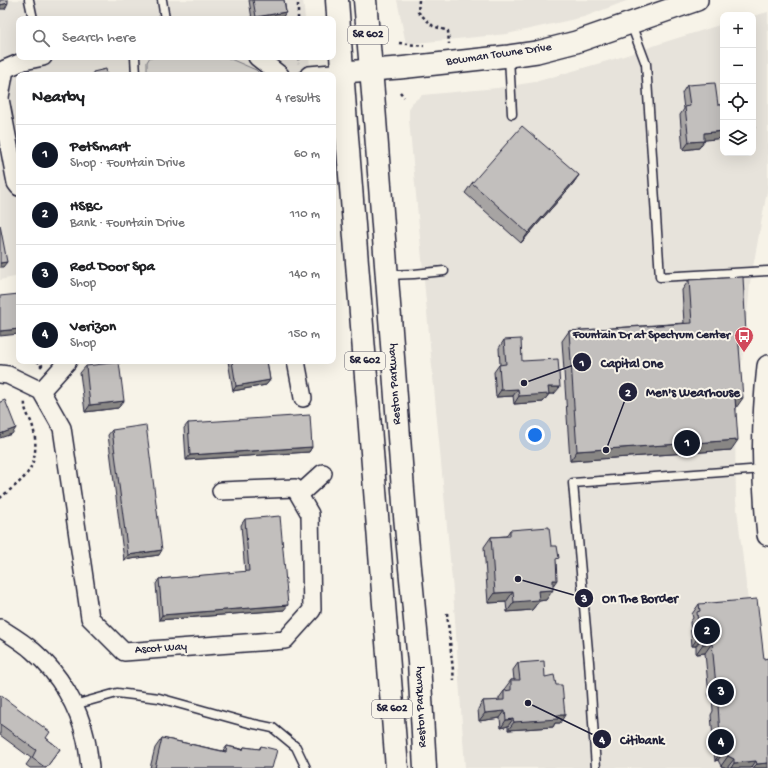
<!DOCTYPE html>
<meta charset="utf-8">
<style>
:root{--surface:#fff;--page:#f6f6f6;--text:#202124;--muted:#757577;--line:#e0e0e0;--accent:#111827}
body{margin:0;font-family:"Gochi Hand",sans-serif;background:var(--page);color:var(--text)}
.controls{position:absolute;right:12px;top:12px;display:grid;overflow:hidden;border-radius:8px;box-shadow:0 4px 16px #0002}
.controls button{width:36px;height:36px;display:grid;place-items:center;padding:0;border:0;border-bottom:1px solid var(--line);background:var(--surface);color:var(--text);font:20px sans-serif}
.you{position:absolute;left:535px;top:435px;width:14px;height:14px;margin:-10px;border:3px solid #fff;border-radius:50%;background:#1a73e8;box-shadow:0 0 0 6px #1a73e833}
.badge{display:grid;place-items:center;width:26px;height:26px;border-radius:50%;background:var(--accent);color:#fff;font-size:13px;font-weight:700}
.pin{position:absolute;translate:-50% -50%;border:2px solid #fff;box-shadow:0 1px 4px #0006}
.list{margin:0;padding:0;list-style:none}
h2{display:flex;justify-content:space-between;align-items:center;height:52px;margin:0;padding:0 16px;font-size:17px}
h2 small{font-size:13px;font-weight:400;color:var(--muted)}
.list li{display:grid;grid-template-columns:26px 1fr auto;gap:12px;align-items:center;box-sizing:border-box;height:60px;padding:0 16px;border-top:1px solid var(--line)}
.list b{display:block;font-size:15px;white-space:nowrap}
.list p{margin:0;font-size:13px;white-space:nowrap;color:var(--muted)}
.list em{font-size:13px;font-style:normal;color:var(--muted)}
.icon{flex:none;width:22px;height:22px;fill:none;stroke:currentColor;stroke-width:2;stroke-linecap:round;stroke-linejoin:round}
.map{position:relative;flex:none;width:768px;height:768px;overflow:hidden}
.search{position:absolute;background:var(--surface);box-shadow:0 4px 16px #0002;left:16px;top:16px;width:320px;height:44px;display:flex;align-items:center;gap:10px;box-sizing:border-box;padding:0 14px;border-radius:8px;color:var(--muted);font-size:15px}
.panel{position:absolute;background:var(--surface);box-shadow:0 4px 16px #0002;left:16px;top:72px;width:320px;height:292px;border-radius:8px}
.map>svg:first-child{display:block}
.built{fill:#e7e3db}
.green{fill:#d8d5cf;stroke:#7d7c85}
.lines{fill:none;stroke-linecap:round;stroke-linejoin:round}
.service-casing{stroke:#22223b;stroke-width:11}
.minor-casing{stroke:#22223b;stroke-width:20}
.tertiary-casing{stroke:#22223b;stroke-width:24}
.primary-casing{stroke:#22223b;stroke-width:25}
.path{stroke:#22223b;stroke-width:2.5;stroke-dasharray:3 3;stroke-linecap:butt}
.service{stroke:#f7f3e8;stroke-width:8}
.minor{stroke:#f7f3e8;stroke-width:17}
.tertiary{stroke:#f7f3e8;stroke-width:21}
.primary{stroke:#f7f3e8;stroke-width:22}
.wall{fill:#a7a4a3;stroke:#22223b}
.shaded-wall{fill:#888684;stroke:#22223b}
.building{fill:#c2bfbd;stroke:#22223b}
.labels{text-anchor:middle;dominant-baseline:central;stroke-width:4;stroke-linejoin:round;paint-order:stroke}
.shield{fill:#f7f3e8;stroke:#62616f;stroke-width:1}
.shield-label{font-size:11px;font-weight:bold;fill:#22223b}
.street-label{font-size:12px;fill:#22223b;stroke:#f7f3e8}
.poi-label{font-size:12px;font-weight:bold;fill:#22223b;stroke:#f7f3e8;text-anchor:end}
.leader{fill:none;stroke:#22223b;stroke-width:1.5}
.callout-dot{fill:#22223b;stroke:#f7f3e8;stroke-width:1.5}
.mark-label{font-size:12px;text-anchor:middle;font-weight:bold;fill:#fff}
.callout-label{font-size:13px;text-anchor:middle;font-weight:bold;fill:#22223b;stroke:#f7f3e8;stroke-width:4;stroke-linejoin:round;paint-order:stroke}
</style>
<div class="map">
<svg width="768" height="768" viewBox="0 0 768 768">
<rect width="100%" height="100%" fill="#f7f3e8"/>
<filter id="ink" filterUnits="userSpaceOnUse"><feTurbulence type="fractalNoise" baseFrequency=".025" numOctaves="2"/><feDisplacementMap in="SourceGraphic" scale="8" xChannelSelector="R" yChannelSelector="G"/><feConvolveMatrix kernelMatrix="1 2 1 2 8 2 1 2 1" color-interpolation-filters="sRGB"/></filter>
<g filter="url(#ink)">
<g class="built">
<path d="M 0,0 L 303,0 L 305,19 L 19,19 L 19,57 L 309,57 L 311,75 L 19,75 L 19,276 L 0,280 Z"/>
<path d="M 397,0 L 629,0 L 584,17 L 507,34 L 406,44 Z"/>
<path d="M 768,12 L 768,186 L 750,283 L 749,296 L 735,426 L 736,501 L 768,768 L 465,768 L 453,591 L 409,120 L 409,110 L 412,103 L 422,95 L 497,88 L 535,82 L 621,57 L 668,41 L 723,24 L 723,153 L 753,153 L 753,16 Z"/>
</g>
<path class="green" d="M 150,57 L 226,57 L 256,70 L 261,75 L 147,75 L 147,62 Z"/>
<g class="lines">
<defs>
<g id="service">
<path d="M 29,0 L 33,19"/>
<path d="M 162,0 L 165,19"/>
<path d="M 631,24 L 646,64 L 660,277 L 768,271"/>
<path d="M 135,57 L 136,75"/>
<path d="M 509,57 L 512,114"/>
<path d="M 387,275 L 414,274 L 444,271"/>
<path d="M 74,705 L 117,693 L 159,698 L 249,723 L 273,728 L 296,747 L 306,768"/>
<path d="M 596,768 L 589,662 L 573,483 L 763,469"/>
</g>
<g id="minor">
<path d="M 257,57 L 280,75"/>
<path d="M 309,75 L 343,72"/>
<path d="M 0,97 L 5,69 L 24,61 L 43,57"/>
<path d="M 0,99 L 16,183 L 19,187"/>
<path d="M 296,361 L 303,398"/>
<path d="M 0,374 L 8,375 L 41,391 L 62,428 L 90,618 L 124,652 L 285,640 L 312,610 L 310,514 L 295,488 L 221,491"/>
<path d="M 41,391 L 68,361"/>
<path d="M 300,494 L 323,473"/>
<path d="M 0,628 C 11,635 23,642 33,651 C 59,673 79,707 86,740 C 88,749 89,759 90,768"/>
</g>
<g id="tertiary">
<path d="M 343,72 L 399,68 L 509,56 L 537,52 L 576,42 L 697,0"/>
<path d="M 768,366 C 762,422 762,479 768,535"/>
</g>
<g id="primary">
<path d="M 337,0 L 346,124 L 397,768"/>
<path d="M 365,0 L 373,93 L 405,516 L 419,662 L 425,768"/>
</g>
</defs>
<use href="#service" class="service-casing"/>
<use href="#minor" class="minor-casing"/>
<use href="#tertiary" class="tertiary-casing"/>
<use href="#primary" class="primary-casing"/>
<g class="path">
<path d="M 419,0 L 418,12 L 433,26 L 448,31 L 449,44"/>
<path d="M 298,19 L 298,0"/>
<path d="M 399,43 L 424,46"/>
<path d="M 298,57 L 299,63"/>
<path d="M 400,92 L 404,97"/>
<path d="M 37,361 L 42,365 L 40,367"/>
<path d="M 0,498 C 8,491 23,481 28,472 C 37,459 37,439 32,424 C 28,414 24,411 25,400"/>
<path d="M 447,613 L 454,680"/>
</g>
<use href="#service" class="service"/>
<use href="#minor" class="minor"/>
<use href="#tertiary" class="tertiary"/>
<use href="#primary" class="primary"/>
</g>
<g class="wall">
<path d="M 249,0 L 284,0 L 286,12 L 282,18 L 273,19 L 252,19 Z"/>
<path d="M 687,85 L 718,105 L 723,105 L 723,138 L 704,140 L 699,148 L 683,150 L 680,115 L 684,109 L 682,93 Z"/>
<path d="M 579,175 L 572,185 L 521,243 L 465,193 L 472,183 Z"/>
<path d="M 689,280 L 746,333 L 739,343 L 736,408 L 731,450 L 570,461 L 562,341 L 569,331 L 684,323 L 682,290 Z"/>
<path d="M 504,340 L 522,361 L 554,394 L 549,394 L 543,402 L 514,404 L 513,396 L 496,397 L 494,372 L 499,365 L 500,365 L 499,348 Z"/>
<path d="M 228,361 L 267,361 L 270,380 L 266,385 L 233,391 Z"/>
<path d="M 86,366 L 124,401 L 118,408 L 85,412 L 80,373 Z"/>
<path d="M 188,423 L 312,447 L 309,452 L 186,460 L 184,428 Z"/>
<path d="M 112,430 L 159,555 L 124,560 L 108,435 Z"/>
<path d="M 245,519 L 284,610 L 159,620 L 156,584 L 159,579 L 245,572 L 241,525 Z"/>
<path d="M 510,530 L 551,546 L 556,563 L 553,585 L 546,600 L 539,601 L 532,610 L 507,612 L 506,602 L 488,603 L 484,547 L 491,537 L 506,536 Z"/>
<path d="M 699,604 L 768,768 L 726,768 L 721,766 L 718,760 L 715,761 L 711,715 L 713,711 L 712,696 L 709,696 L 705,653 L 696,654 L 696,646 L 692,646 L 690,622 L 693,618 L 692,614 Z"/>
<path d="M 518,663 L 545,677 L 560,723 L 555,723 L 553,727 L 508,730 L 508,726 L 501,728 L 500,718 L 479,721 L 478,709 L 483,701 L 499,701 L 499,698 L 504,691 L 506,690 L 505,688 L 511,680 L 514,680 L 513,670 Z"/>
<path d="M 0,695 L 46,738 L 60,749 L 46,768 L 30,768 L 26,765 L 31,758 L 0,735 Z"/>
<path d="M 162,738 L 223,751 L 227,746 L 242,749 L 244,747 L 259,749 L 261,746 L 272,768 L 150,768 L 155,748 Z"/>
</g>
<g class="shaded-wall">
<path d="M 8,3 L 5,9 L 0,9 L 0,5 Z"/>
<path d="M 286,12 L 282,18 L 273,19 L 255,19 L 256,17 Z"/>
<path d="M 723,131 L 723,138 L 698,141 L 704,133 Z"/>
<path d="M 704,141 L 699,148 L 683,150 L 689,142 Z"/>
<path d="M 579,175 L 572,185 L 521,243 L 528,233 Z"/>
<path d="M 7,262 L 3,267 L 0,267 L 0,263 Z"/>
<path d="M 19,329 L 19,334 L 0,336 L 0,331 Z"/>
<path d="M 746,333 L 739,343 L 732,344 L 738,334 Z"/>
<path d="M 270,380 L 266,385 L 233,391 L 236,386 Z"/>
<path d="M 548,387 L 560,387 L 554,394 L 549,394 L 543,402 L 514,404 L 519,396 Z"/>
<path d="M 518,389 L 513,396 L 496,397 L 501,390 Z"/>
<path d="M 735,398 L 743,398 L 736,408 Z"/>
<path d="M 124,401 L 118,408 L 85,412 L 90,405 Z"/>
<path d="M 16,428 L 12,434 L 0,438 L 0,434 Z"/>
<path d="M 738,440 L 731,450 L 570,461 L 577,451 Z"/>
<path d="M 312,447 L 309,452 L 186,460 L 190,455 Z"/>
<path d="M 162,550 L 159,555 L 124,560 L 128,555 Z"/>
<path d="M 553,580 L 557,580 L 550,590 Z"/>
<path d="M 553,590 L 546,600 L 539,601 L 532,610 L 507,612 L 514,602 L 538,591 Z"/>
<path d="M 513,592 L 506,602 L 488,603 L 495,593 Z"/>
<path d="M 288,605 L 284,610 L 159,620 L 162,615 Z"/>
<path d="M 699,636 L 703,636 L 696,646 L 692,646 Z"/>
<path d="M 712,643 L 705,653 L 696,654 L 703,644 Z"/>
<path d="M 716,686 L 719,686 L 712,696 L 709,696 Z"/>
<path d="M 505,711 L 500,718 L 479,721 L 485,713 Z"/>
<path d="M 557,715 L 565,715 L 560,723 L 555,723 L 553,727 L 508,730 L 514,722 Z"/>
<path d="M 513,719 L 508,726 L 501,728 L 506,720 Z"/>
<path d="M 725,750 L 718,760 L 715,761 L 721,751 Z"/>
<path d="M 728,756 L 734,759 L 727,768 L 721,766 Z"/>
<path d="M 756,761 L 751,768 L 731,768 L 734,763 Z"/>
<path d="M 768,763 L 768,768 L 753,768 L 757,764 Z"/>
</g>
<g class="building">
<path d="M 0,0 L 8,0 L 8,3 L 0,5 Z"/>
<path d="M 253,0 L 284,0 L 286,12 L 256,17 Z"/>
<path d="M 106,69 L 107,75 L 93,75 L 93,72 Z"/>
<path d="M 715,83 L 718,105 L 723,105 L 723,131 L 704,133 L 704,141 L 689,142 L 685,107 L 690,106 L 687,85 Z"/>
<path d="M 753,111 L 755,128 L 753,128 Z"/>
<path d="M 522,126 L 579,175 L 528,233 L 472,183 Z"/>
<path d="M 0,225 L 7,262 L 0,263 Z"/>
<path d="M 743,277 L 746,333 L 738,334 L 743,398 L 735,398 L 738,440 L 577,451 L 569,331 L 692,323 L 689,280 Z"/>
<path d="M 19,294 L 19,329 L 0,331 L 0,296 Z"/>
<path d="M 521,339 L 522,361 L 558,359 L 560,387 L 548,387 L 549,394 L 519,396 L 518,389 L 501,390 L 499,365 L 506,364 L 504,340 Z"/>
<path d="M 232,361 L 267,361 L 270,380 L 236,386 Z"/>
<path d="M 119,362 L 124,401 L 90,405 L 86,366 Z"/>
<path d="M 5,400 L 16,428 L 0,434 L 0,402 Z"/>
<path d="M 310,415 L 312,447 L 190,455 L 188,423 Z"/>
<path d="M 146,425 L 162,550 L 128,555 L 112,430 Z"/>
<path d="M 280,516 L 288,605 L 162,615 L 159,579 L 249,571 L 245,519 Z"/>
<path d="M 549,527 L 551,546 L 557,546 L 559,558 L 556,559 L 557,580 L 553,580 L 553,590 L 538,591 L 539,600 L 514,602 L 513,592 L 495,593 L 491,537 L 510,536 L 510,530 Z"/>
<path d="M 757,599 L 764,659 L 768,658 L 768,763 L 757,764 L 756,761 L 734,763 L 734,759 L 728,756 L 725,750 L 721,751 L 718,705 L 721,705 L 719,686 L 716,686 L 712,643 L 703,644 L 703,636 L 699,636 L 697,612 L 700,611 L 699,604 Z"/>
<path d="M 544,661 L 545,677 L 554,675 L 556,685 L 562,685 L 565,715 L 557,715 L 558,719 L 514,722 L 513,719 L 506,720 L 505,711 L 485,713 L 483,701 L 504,700 L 504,691 L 511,690 L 511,680 L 520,680 L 518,663 Z"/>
<path d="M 0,695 L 50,732 L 46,738 L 60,749 L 46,768 L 32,758 L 36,750 L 0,724 Z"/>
<path d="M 162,738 L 226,752 L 227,746 L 243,750 L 244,747 L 260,749 L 261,746 L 277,750 L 272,768 L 155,768 Z"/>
</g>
</g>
<defs>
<symbol id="bus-pin" viewBox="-11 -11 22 30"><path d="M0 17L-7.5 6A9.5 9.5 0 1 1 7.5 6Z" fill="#d1495b" stroke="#f7f3e8"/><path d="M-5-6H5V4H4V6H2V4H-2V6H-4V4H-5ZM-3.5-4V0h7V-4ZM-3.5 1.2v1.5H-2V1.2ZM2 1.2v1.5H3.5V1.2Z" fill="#fff"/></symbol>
</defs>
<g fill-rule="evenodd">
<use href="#bus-pin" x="733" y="325" width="22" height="30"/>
</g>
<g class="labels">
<g class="shield">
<rect x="348" y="26" width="40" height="18" rx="3"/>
<rect x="345" y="352" width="40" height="18" rx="3"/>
<rect x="372" y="700" width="40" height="18" rx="3"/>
</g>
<g class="shield-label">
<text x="368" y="35">SR 602</text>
<text x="365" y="361">SR 602</text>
<text x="392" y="709">SR 602</text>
</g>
<g class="street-label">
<text transform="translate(499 55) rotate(-8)">Bowman Towne Drive</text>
<text transform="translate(395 384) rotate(-94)">Reston Parkway</text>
<text transform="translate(161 649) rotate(-4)">Ascot Way</text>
<text transform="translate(421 707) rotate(-93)">Reston Parkway</text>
</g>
<g class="poi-label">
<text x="730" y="336">Fountain Dr at Spectrum Center</text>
</g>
</g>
<path class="leader" d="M524 383L582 362M606 450L628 392M518 579L584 598M528 703L602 739"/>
<g class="callout-dot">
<circle cx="524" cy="383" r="4"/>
<circle cx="606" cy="450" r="4"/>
<circle cx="518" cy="579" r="4"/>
<circle cx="528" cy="703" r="4"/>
<circle cx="582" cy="362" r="10"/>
<circle cx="628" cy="392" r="10"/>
<circle cx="584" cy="598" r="10"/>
<circle cx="602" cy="739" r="10"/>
</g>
<g class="mark-label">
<text x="582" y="366">1</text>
<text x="628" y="396">2</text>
<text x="584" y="602">3</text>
<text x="602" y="743">4</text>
</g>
<g class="callout-label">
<text x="632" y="367">Capital One</text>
<text x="693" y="396">Men's Wearhouse</text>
<text x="640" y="602">On The Border</text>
<text x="642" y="744">Citibank</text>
</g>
</svg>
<div class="controls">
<button>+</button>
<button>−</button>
<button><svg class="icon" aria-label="locate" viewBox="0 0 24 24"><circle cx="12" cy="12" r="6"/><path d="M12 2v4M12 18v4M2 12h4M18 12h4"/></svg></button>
<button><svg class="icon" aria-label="layers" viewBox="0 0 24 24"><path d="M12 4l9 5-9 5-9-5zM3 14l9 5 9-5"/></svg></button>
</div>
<div class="you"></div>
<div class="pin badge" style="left:687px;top:443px">1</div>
<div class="pin badge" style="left:707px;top:631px">2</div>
<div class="pin badge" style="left:721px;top:692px">3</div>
<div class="pin badge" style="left:721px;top:742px">4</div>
<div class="search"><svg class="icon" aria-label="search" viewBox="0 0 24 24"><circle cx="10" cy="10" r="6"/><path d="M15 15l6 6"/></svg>Search here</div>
<section class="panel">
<h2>Nearby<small>4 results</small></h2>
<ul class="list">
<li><span class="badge">1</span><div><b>PetSmart</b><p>Shop · Fountain Drive</p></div><em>60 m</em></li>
<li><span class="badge">2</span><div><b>HSBC</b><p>Bank · Fountain Drive</p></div><em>110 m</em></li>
<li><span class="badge">3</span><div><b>Red Door Spa</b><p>Shop</p></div><em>140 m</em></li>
<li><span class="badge">4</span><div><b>Verizon</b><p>Shop</p></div><em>150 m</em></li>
</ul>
</section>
</div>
